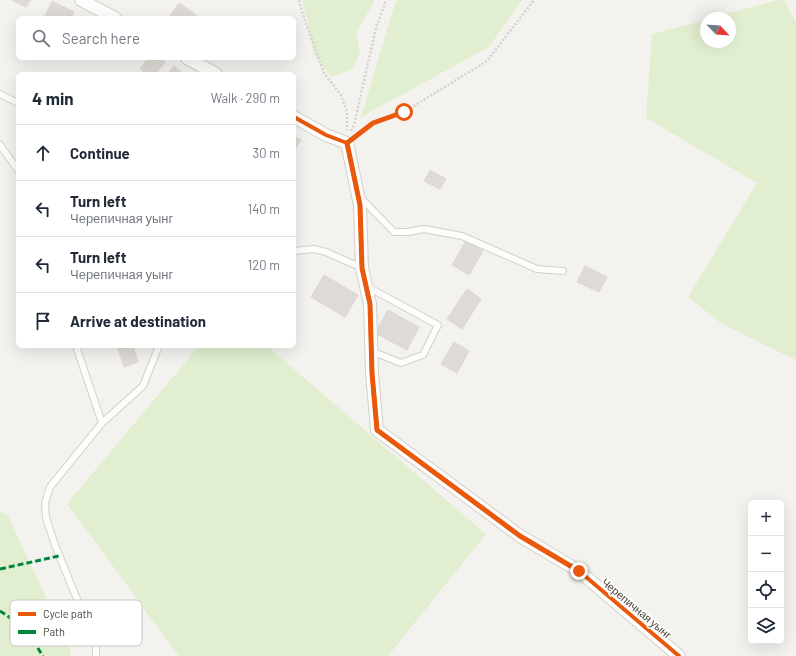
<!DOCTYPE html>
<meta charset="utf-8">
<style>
:root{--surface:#fff;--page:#f2f2f3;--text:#1f2937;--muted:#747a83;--line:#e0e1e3}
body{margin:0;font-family:Barlow,sans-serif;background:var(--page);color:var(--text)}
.controls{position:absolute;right:12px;bottom:12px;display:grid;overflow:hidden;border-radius:6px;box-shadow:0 4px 16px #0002}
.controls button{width:36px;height:36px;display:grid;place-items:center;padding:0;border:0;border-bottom:1px solid var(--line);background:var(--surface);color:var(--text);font:20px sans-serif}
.compass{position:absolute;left:700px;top:12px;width:36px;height:36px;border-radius:50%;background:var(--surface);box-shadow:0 4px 16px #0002;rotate:115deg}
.stop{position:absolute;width:12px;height:12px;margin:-9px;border:3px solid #ea580c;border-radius:50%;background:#fff}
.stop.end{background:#ea580c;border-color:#fff;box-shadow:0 1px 4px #0008}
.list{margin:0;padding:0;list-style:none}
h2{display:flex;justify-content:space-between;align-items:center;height:52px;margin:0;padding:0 16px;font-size:17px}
h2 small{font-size:13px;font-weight:400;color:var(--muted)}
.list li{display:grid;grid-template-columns:26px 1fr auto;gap:12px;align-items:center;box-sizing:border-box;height:56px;padding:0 16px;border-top:1px solid var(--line)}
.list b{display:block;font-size:15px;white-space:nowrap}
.list p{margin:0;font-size:13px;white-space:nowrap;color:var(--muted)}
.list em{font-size:13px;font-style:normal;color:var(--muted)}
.icon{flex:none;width:22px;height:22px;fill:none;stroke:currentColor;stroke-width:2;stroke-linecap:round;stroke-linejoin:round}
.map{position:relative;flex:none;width:796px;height:656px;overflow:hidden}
.search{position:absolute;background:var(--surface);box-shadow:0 4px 16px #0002;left:16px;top:16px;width:280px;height:44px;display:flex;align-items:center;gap:10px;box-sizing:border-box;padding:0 14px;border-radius:6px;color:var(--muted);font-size:15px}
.panel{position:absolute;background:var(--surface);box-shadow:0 4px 16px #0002;left:16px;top:72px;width:280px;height:276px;border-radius:6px}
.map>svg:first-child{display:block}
.green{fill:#e1eecf}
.building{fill:#dedbd6;stroke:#dcd9d4}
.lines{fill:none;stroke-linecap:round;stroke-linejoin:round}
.lane-casing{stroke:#d2d0cb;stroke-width:8}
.street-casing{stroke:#d2d0cb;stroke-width:14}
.path{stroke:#d3d2cc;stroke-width:2.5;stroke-dasharray:2 2;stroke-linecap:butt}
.lane{stroke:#fdfdfc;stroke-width:6}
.street{stroke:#fdfdfc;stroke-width:12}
.quiet{stroke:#00873e;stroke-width:3;stroke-dasharray:6 3;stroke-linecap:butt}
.cycleway-casing{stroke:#fff;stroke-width:6}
.cycleway{stroke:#e8590c;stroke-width:4}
.route{stroke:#ea580c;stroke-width:5}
.labels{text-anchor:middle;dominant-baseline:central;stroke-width:3.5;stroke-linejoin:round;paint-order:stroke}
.street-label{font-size:11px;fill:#4b4439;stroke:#fff}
.key{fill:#fff;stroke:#c9c7c4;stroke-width:1}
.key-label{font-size:11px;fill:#4b4439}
</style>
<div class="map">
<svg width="796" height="656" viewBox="0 0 796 656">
<rect width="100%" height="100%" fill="#f4f2ee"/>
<g class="green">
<path d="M 302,0 L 375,0 L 356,33 L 360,52 L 353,69 L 331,77 L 313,53 L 308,23 Z"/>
<path d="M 397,0 L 522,0 L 489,47 L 361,117 L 395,3 Z"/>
<path d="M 778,0 L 784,0 L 796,22 L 796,360 L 722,324 L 688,297 L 757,183 L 646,118 L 652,34 L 706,20 L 706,42 L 730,42 L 730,18 L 712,18 Z"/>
<path d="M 199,346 L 267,346 L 486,534 L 388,656 L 179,656 L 67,504 Z"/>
<path d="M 0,510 L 8,516 L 71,651 L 70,656 L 0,656 Z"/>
</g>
<g class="building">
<path d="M 12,0 L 30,0 L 26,7 Z"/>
<path d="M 52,1 L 74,12 L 71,18 L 44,18 Z"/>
<path d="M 179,3 L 196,15 L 194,18 L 169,18 Z"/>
<path d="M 148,58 L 159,58 L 165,62 L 156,74 L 147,74 L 140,69 Z"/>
<path d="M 174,66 L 184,74 L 167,74 Z"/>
<path d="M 294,136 L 301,140 L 294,151 Z"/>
<path d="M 430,170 L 446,179 L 440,189 L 424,181 Z"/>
<path d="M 466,241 L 483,251 L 469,275 L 452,265 Z"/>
<path d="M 585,266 L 607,277 L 599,292 L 577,282 Z"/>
<path d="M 324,275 L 358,295 L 345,317 L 311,297 Z"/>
<path d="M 467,289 L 481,299 L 462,329 L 447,319 Z"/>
<path d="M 388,310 L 419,327 L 407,350 L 375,333 Z"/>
<path d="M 454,342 L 469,351 L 457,373 L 441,364 Z"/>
<path d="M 117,346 L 133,346 L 138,362 L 124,367 Z"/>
</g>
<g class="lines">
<defs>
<g id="lane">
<path d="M 0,94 L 18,103"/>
<path d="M 0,145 L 18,170"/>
<path d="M 361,198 L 394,232 L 408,232 L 424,229 L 462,236 L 537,269 L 563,271"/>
<path d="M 294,251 L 314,249 L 326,252 L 362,268"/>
<path d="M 366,286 L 438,325 L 423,355 L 401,363 L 371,351"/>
<path d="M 76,346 L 102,423"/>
<path d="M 96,656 L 96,646 L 55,545 L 46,518 L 45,503 L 50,487 L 102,423 L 143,386 L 159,346"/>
</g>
<g id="street">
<path d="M 81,0 L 115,18"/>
<path d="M 187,58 L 216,74"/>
<path d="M 294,117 L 326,135 L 347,143 L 360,205 L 362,268 L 370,304 L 372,373 L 377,430 L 520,536 L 579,571 L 679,656"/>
</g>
</defs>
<use href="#lane" class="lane-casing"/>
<use href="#street" class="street-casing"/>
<g class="path">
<path d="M 299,0 L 304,18 L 324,73 L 341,95 L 347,112 L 347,130"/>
<path d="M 351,131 L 354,125 L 376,28 L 386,0"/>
<path d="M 357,135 L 373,123 L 404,112 L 487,61 L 534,0"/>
</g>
<use href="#lane" class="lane"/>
<use href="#street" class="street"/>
<g class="quiet">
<path d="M 0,569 L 59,556"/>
<path d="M 0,611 L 24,627 L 43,656"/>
</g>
<defs>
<path id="cycleway" d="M 294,117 L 326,135 L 347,143 L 360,205 L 362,268 L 370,304 L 372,373 L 377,430 L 520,536 L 579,571 L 679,656"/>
</defs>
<use href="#cycleway" class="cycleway-casing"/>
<use href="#cycleway" class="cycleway"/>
</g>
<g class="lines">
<path class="route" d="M 404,112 L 373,123 L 347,143 L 360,205 L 362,268 L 370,304 L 372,373 L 377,430 L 520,536 L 579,571"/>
</g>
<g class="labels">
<g class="street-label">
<text transform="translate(637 608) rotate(40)">Черепичная уынг</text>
</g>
</g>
<rect x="10" y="600" width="132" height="46" rx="6" class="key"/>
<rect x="18" y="612" width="18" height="4" fill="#e8590c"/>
<rect x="18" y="630" width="18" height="4" fill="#00873e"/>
<g class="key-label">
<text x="43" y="618">Cycle path</text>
<text x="43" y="636">Path</text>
</g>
</svg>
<div class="controls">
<button>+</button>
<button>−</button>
<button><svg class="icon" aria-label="locate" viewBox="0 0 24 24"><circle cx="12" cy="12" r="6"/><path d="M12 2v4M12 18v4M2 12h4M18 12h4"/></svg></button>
<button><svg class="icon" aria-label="layers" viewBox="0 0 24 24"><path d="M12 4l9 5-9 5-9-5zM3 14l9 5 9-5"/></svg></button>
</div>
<svg class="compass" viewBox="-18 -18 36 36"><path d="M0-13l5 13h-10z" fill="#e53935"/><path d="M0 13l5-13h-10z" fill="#747a83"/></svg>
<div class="stop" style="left:404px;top:112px"></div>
<div class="stop end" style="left:579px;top:571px"></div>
<div class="search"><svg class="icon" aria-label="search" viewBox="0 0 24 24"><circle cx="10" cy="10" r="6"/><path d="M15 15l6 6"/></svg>Search here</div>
<section class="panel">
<h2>4 min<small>Walk · 290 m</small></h2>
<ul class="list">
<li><svg class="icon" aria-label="ahead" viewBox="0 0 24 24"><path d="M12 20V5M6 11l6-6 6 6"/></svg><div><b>Continue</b></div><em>30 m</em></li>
<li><svg class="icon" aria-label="left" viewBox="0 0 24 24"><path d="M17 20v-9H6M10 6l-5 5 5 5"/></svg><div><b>Turn left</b><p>Черепичная уынг</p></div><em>140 m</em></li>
<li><svg class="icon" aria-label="left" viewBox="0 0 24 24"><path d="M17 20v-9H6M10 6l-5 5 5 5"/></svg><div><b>Turn left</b><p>Черепичная уынг</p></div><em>120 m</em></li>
<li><svg class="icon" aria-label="arrive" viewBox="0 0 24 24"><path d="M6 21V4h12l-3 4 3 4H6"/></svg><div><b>Arrive at destination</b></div></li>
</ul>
</section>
</div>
